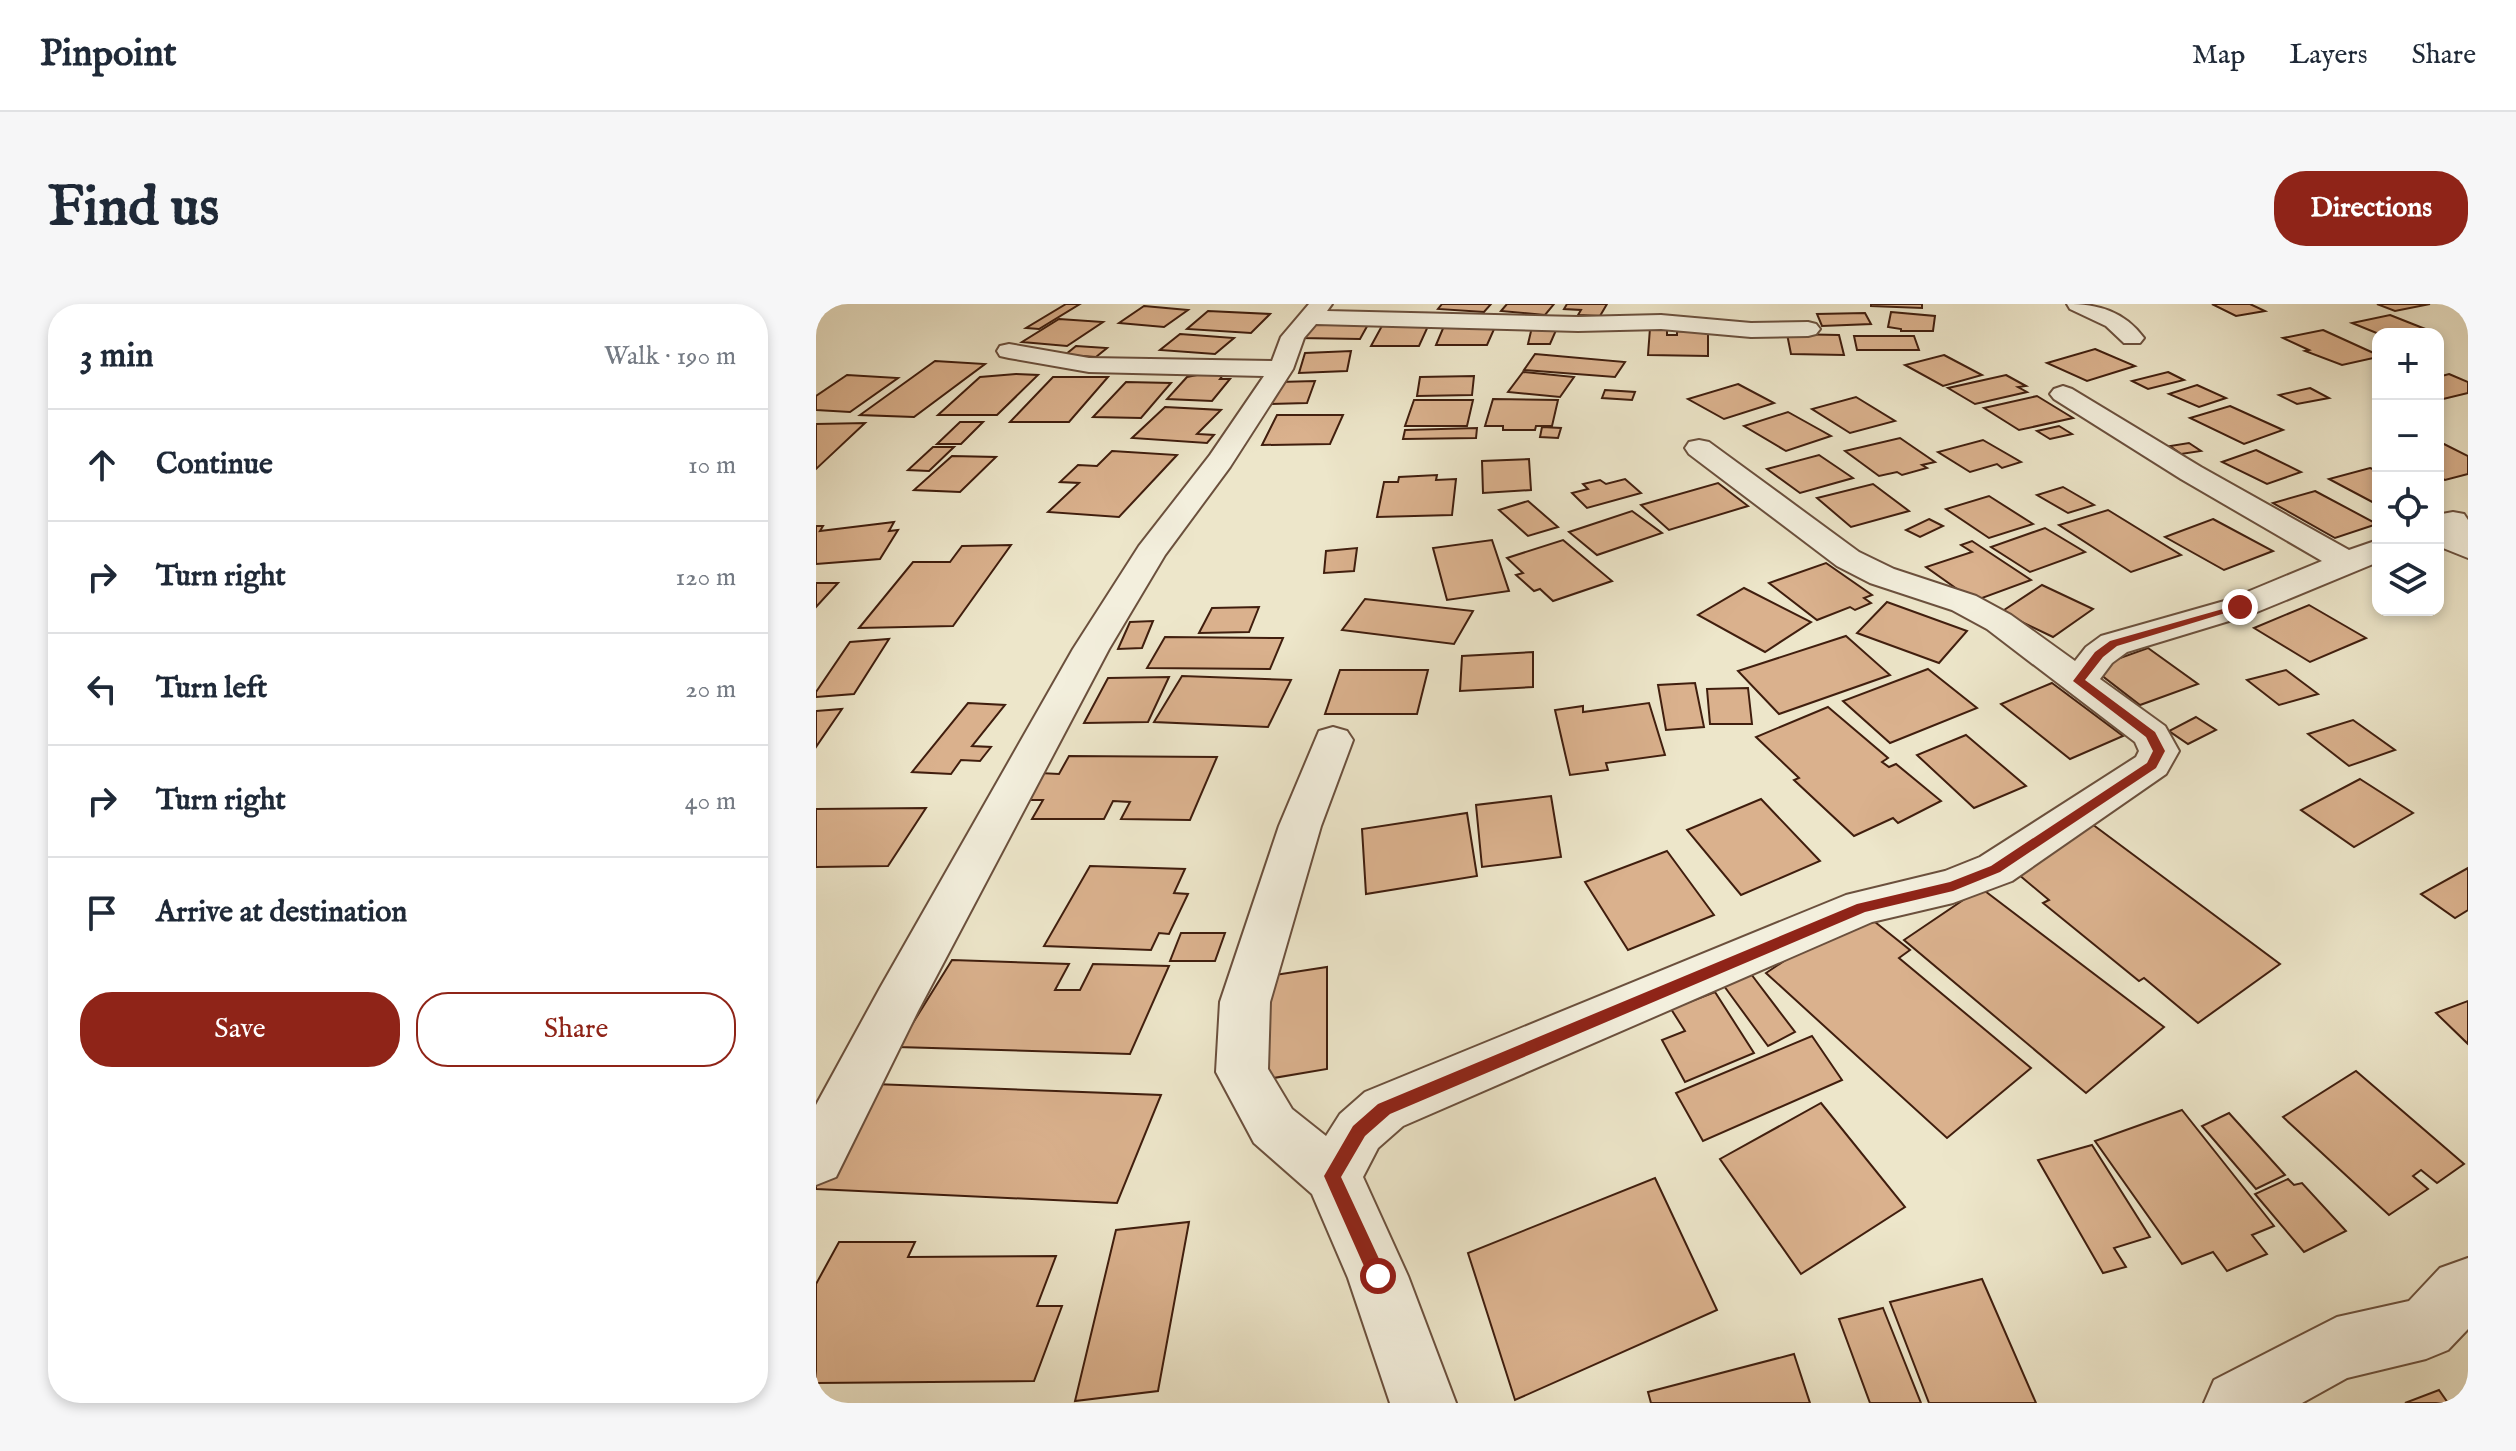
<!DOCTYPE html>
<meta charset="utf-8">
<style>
:root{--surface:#fff;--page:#f6f6f7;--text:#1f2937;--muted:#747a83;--line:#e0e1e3;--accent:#8f2418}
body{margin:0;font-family:"IM FELL English",serif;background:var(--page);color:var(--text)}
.controls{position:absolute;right:24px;top:24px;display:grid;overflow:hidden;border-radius:16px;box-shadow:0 4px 12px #0003}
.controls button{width:72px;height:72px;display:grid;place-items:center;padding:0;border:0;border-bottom:2px solid var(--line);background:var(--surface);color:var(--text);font:40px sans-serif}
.stop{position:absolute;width:24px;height:24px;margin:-18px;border:6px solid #8f2418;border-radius:50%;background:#fff}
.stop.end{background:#8f2418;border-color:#fff;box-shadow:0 2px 8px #0008}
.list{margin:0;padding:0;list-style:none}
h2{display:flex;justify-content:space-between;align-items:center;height:104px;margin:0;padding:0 32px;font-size:34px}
h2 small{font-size:26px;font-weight:400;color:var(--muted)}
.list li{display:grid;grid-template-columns:52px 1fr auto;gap:24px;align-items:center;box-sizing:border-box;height:112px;padding:0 32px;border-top:2px solid var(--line)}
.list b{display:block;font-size:30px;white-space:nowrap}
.list em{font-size:26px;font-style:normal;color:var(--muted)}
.actions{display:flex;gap:16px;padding:24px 32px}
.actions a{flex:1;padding:18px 0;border:2px solid var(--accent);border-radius:32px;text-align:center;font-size:28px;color:var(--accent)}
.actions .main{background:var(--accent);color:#fff}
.icon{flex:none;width:44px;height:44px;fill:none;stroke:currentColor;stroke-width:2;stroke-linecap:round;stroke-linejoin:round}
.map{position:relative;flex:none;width:1652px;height:1099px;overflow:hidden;border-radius:32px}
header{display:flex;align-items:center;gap:48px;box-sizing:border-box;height:112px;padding:0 40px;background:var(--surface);border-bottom:2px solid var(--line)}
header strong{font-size:38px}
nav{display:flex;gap:44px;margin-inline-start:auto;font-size:28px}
.intro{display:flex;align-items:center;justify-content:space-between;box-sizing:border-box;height:192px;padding:0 48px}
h1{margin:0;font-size:56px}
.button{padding:20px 36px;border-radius:32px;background:var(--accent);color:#fff;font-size:28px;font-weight:700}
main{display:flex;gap:48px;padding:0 48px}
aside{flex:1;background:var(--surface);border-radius:32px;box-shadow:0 4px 12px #0003}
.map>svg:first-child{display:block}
.building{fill:#dab18d;stroke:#401e0e;stroke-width:2}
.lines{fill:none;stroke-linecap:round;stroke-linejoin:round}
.minor-casing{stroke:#6b503d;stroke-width:4}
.minor{fill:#f3efdd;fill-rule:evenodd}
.route{fill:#8f2418}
</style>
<header>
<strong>Pinpoint</strong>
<nav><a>Map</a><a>Layers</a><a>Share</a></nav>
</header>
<div class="intro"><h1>Find us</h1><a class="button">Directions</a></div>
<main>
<aside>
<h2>3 min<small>Walk · 190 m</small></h2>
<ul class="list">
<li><svg class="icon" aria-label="ahead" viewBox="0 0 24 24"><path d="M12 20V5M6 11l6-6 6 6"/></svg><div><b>Continue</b></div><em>10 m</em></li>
<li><svg class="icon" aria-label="right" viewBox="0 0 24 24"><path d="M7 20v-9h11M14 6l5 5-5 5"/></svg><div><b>Turn right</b></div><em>120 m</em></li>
<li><svg class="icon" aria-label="left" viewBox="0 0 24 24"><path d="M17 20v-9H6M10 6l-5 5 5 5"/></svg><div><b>Turn left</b></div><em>20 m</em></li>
<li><svg class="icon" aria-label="right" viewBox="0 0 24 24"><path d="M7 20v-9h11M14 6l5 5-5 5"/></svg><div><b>Turn right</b></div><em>40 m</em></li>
<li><svg class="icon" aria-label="arrive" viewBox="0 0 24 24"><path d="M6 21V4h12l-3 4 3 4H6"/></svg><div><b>Arrive at destination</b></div></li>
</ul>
<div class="actions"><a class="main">Save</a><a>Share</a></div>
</aside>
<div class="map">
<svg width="1652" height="1099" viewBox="0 0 1652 1099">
<rect width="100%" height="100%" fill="#ede6ca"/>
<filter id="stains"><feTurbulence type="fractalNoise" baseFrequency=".0025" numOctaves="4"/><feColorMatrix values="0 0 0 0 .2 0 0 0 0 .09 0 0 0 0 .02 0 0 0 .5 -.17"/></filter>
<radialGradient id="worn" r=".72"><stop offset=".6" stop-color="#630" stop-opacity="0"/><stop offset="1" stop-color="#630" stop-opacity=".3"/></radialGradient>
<g class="building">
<path d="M 250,0 L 264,0 L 223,25 L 210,24 Z"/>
<path d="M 626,0 L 675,0 L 668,8 L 622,5 Z"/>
<path d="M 691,0 L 738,0 L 729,11 L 685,7 Z"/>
<path d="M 751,0 L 791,0 L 784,12 L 762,11 L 765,6 L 748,5 Z"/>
<path d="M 1055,0 L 1106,0 L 1106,4 L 1055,2 Z"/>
<path d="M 1396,0 L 1434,0 L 1449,7 L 1420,12 Z"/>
<path d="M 1561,0 L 1614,0 L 1579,7 Z"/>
<path d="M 328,2 L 372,6 L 348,23 L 303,19 Z"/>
<path d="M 392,7 L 454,10 L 435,29 L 371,25 Z"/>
<path d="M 1075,8 L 1119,12 L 1117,27 L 1085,27 L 1085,25 L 1072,23 Z"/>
<path d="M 1049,9 L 1055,20 L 1006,22 L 1001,10 Z"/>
<path d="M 1574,11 L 1622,30 L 1563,30 L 1536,19 Z"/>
<path d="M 243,15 L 287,18 L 251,42 L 206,38 Z"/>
<path d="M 495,17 L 554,17 L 544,35 L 484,34 Z"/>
<path d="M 567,20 L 613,20 L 603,42 L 555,42 Z"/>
<path d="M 628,22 L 679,23 L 671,41 L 620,41 Z"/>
<path d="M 716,23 L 741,24 L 734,40 L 712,40 Z"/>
<path d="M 834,24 L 851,24 L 851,31 L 861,31 L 861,27 L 892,28 L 892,52 L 832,51 Z"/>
<path d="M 1507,26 L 1562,51 L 1562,53 L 1526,61 L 1489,47 L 1493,46 L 1467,34 Z"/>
<path d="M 364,30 L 418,34 L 399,50 L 344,46 Z"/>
<path d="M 971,30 L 1023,31 L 1028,51 L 975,50 Z"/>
<path d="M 1038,32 L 1098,32 L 1103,46 L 1041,46 Z"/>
<path d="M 260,42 L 291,44 L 280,53 L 249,51 Z"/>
<path d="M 1279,45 L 1319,62 L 1271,77 L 1231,59 Z"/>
<path d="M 535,47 L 531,67 L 483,69 L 489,49 Z"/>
<path d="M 719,50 L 809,58 L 799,73 L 708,66 Z"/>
<path d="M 1128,51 L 1166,71 L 1127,82 L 1089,61 Z"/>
<path d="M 119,57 L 169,60 L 98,113 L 44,111 Z"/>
<path d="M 707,68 L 758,73 L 744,93 L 692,88 Z"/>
<path d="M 1352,68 L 1368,76 L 1332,85 L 1316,77 Z"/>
<path d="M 200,70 L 222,71 L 181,111 L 122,111 L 164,73 Z"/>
<path d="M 1633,70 L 1652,78 L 1652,89 L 1623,96 L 1622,73 Z"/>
<path d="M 31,71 L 82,74 L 34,108 L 0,106 L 0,92 Z"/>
<path d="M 381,71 L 407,71 L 404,75 L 414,75 L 396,97 L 351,95 L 371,73 Z"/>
<path d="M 1190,71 L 1210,82 L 1202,83 L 1211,88 L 1159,100 L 1132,84 Z"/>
<path d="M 658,72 L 656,91 L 601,92 L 604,73 Z"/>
<path d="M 237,73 L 292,73 L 253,118 L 194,118 Z"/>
<path d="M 499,77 L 491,99 L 454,100 L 463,78 Z"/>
<path d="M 310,78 L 355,79 L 325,114 L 277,113 Z"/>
<path d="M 922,80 L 958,99 L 908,115 L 872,95 Z"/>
<path d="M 1381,81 L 1410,94 L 1383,103 L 1353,90 Z"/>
<path d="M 1494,84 L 1513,94 L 1481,100 L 1463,91 Z"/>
<path d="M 789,86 L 819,88 L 816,96 L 786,94 Z"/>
<path d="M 1221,92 L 1257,114 L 1203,126 L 1168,104 Z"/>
<path d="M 1040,93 L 1079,117 L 1034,129 L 996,105 Z"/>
<path d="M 677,95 L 742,96 L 736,122 L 720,122 L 719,126 L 687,126 L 687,122 L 669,122 Z"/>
<path d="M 598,96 L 657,96 L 651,122 L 589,122 Z"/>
<path d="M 1414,102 L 1467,126 L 1428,140 L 1374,114 Z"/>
<path d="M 349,103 L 405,106 L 381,130 L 398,131 L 391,139 L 316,134 Z"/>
<path d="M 972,108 L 1015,132 L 970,147 L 928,122 Z"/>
<path d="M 461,111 L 527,111 L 514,140 L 446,141 Z"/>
<path d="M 144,118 L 167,118 L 145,140 L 121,140 Z"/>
<path d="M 49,119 L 0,165 L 0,120 Z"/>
<path d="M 1243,122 L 1256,130 L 1234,135 L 1221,127 Z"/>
<path d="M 726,123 L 745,124 L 742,134 L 724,133 Z"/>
<path d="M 661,124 L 660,134 L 587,135 L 589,126 Z"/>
<path d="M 1084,134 L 1119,158 L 1106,161 L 1111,164 L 1086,171 L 1081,168 L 1063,172 L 1029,147 Z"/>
<path d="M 1167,136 L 1205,158 L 1186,164 L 1181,160 L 1154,168 L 1122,148 Z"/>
<path d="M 1622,137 L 1652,152 L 1652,170 L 1629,176 L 1622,173 Z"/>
<path d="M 1373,139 L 1385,147 L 1365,150 L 1354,142 Z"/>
<path d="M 117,143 L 138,143 L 113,167 L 92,166 Z"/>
<path d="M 1440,146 L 1485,168 L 1451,180 L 1406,158 Z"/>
<path d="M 296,147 L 361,151 L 303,213 L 232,208 L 263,179 L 244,178 L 262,161 L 281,162 Z"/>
<path d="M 1003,151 L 1037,174 L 984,189 L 951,165 Z"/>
<path d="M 136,152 L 180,153 L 144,188 L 98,186 Z"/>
<path d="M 713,155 L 715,186 L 667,189 L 666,157 Z"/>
<path d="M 1554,164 L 1562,167 L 1562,201 L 1513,175 Z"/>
<path d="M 621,171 L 620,176 L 640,175 L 636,211 L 561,213 L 568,178 L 582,178 L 583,173 Z"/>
<path d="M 809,175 L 825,189 L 771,204 L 756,189 L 772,185 L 767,180 L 784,176 L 790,180 Z"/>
<path d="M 902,179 L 932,202 L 853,226 L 825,201 Z"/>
<path d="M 1057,180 L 1093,207 L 1035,223 L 1001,194 Z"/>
<path d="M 1247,183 L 1278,201 L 1252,209 L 1221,191 Z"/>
<path d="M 1499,187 L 1561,220 L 1519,234 L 1457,199 Z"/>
<path d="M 1173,192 L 1217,220 L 1173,234 L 1130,205 Z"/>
<path d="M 712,197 L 742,223 L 712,232 L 683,206 Z"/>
<path d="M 1292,206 L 1365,251 L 1315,268 L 1243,221 Z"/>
<path d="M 816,207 L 846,229 L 781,251 L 753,228 Z"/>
<path d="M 1113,215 L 1127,222 L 1104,233 L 1090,226 Z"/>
<path d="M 1397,215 L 1457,247 L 1408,266 L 1349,233 Z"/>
<path d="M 78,218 L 73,227 L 82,226 L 64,255 L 0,260 L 0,222 L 7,222 L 4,227 Z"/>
<path d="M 1229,224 L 1269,248 L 1214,268 L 1175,243 Z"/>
<path d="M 676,236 L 693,287 L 631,296 L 617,244 Z"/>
<path d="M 747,236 L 796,277 L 737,297 L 724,285 L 718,287 L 700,271 L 707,269 L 691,254 Z"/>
<path d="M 1156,237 L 1215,276 L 1158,297 L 1110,263 L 1156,248 L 1145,241 Z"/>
<path d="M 195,241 L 137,322 L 43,324 L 97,258 L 134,258 L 146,242 Z"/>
<path d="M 541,244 L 538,267 L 508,269 L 510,247 Z"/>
<path d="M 1010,259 L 1056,291 L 1048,294 L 1055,299 L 1039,306 L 1034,303 L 1001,316 L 953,279 Z"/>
<path d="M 0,279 L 22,279 L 0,303 Z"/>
<path d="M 1226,281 L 1277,305 L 1237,333 L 1185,308 Z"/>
<path d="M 928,284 L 995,318 L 949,348 L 882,311 Z"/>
<path d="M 549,295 L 657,307 L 638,340 L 526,326 Z"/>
<path d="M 1071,298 L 1151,327 L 1123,359 L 1041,329 Z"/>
<path d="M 1493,301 L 1550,334 L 1494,358 L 1438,324 Z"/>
<path d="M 443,303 L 433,328 L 383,329 L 396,304 Z"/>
<path d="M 337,317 L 326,344 L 302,345 L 314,318 Z"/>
<path d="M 1030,332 L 1074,371 L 963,410 L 922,367 Z"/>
<path d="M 349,333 L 467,334 L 454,365 L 331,364 Z"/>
<path d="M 73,335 L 38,390 L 0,393 L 0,388 L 34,338 Z"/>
<path d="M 1332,344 L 1382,380 L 1324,401 L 1276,364 Z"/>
<path d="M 717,348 L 717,383 L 644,387 L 646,352 Z"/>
<path d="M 1112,365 L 1161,404 L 1074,439 L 1027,397 Z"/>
<path d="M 524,366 L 612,366 L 601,410 L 509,410 Z"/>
<path d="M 1470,366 L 1502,390 L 1463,401 L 1431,376 Z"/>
<path d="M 366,372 L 475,376 L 452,423 L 338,418 Z"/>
<path d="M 353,373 L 332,418 L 268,419 L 292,374 Z"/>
<path d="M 879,379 L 888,423 L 850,426 L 842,381 Z"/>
<path d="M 1236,379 L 1307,432 L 1254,455 L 1185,400 Z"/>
<path d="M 932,384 L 936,420 L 894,420 L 891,385 Z"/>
<path d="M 152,399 L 189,401 L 156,442 L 175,443 L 164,457 L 145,456 L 135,470 L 96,468 Z"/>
<path d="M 833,399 L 849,451 L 790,459 L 792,466 L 754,471 L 739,406 L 767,402 L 767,408 Z"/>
<path d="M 1012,403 L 1072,454 L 1066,458 L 1073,463 L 1080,460 L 1125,497 L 1082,519 L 1077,514 L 1038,532 L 978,476 L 983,474 L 940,433 Z"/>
<path d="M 26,405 L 0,443 L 0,407 Z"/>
<path d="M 1380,413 L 1400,426 L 1372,440 L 1353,427 Z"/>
<path d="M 1537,416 L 1579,446 L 1533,462 L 1492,430 Z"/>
<path d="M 1150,431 L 1210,482 L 1158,504 L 1101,451 Z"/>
<path d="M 253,452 L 401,453 L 374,516 L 305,515 L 314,498 L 297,497 L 288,515 L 216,515 L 227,496 L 209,496 L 224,469 L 243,470 Z"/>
<path d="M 1544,475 L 1597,509 L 1538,543 L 1485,506 Z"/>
<path d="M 735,492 L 745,553 L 666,563 L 660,501 Z"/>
<path d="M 945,495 L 1004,557 L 925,591 L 871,526 Z"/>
<path d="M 110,504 L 72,562 L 0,563 L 0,505 Z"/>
<path d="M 651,509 L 661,572 L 550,590 L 546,525 Z"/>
<path d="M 1276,520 L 1464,660 L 1382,719 L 1328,674 L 1323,677 L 1227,599 L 1233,596 L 1196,565 Z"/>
<path d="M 851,547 L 898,611 L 812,646 L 769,578 Z"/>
<path d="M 274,562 L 369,565 L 358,589 L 372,590 L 353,630 L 343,629 L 335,646 L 228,642 Z"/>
<path d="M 1652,564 L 1652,606 L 1639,614 L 1605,590 Z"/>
<path d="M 1165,584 L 1348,723 L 1270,789 L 1088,636 Z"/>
<path d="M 1044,606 L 1094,646 L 1083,654 L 1215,764 L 1131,834 L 950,669 Z"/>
<path d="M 365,629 L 409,629 L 399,657 L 354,657 Z"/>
<path d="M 136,656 L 253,660 L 239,686 L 264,686 L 277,660 L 353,662 L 314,750 L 82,743 Z"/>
<path d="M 511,663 L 511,765 L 440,777 L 446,673 Z"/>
<path d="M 935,670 L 979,728 L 952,742 L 908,682 Z"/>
<path d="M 899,688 L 938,749 L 869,778 L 846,736 L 869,727 L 855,705 Z"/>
<path d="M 1652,697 L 1652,740 L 1620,709 Z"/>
<path d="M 996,732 L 1026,776 L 887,837 L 860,789 Z"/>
<path d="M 1540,767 L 1648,860 L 1621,879 L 1605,866 L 1597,872 L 1612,885 L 1573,911 L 1467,813 Z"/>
<path d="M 58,780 L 345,791 L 301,899 L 0,885 L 0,874 Z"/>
<path d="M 1005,799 L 1089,903 L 985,970 L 904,855 Z"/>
<path d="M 1366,806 L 1458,922 L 1436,931 L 1451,950 L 1411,967 L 1397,948 L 1366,960 L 1279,837 Z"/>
<path d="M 1413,809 L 1469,871 L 1440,885 L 1386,822 Z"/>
<path d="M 1276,841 L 1334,933 L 1298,944 L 1310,963 L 1287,969 L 1222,856 Z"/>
<path d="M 839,874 L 901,1006 L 699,1096 L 652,949 Z"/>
<path d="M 1472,875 L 1478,881 L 1486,879 L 1530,927 L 1488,948 L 1439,890 Z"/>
<path d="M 373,918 L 342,1087 L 259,1097 L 300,926 Z"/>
<path d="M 23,938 L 99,938 L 92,953 L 240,952 L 221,1002 L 246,1002 L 218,1077 L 0,1079 L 0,980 Z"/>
<path d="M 1166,975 L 1220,1099 L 1113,1099 L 1074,998 Z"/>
<path d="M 1067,1004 L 1105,1099 L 1054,1099 L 1023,1015 Z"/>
<path d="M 978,1050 L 994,1099 L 835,1099 L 832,1088 Z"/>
<path d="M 1623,1086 L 1632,1099 L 1589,1099 Z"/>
</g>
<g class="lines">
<defs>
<g id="minor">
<path d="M 493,0 L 516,0 L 511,7 L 762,13 L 845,11 L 935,19 L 992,18 L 1000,20 L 1004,25 L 1000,30 L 992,32 L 935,33 L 845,25 L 762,27 L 500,20 L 488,34 L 477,65 L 414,163 L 349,251 L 293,345 L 102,707 L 20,873 L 0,881 L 0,801 L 64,684 L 257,345 L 323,242 L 394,151 L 448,72 L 273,68 L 193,54 L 184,52 L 181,47 L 184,42 L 193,40 L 273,54 L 456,57 L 465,33 Z"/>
<path d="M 1251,0 C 1282,0 1308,7 1328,34 L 1324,39 L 1308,39 L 1290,22 L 1254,5 Z"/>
<path d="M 1247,82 L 1256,85 L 1385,163 L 1533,246 L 1562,236 L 1562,258 L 1436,310 L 1311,348 L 1296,359 L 1284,375 L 1349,422 L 1363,447 L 1350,470 L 1196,577 L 1137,599 L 1056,618 L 587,822 L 562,844 L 547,873 L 592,972 L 640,1099 L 574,1099 L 532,974 L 496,890 L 438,839 L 400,768 L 404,698 L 463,522 L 503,427 L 517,423 L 531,427 L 537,436 L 505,522 L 454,698 L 452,765 L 476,805 L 510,832 L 524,810 L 549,788 L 1030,591 L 1129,567 L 1164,553 L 1320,453 L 1323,447 L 1319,438 L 1171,325 L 1136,306 L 1054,279 L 1021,262 L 873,150 L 869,144 L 873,138 L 883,136 L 893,138 L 1043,248 L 1078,265 L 1160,292 L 1195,311 L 1259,357 L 1270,343 L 1285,332 L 1412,296 L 1506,257 L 1365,175 L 1238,95 L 1234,90 L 1238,85 Z"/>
<path d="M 1637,208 L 1648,210 L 1652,216 L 1652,254 L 1622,242 L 1622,216 L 1626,210 Z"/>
<path d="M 1652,954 L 1652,1025 L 1632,1046 L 1610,1055 L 1531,1074 L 1486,1099 L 1388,1099 L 1398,1076 L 1521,1013 L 1593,997 L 1624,964 Z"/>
</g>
</defs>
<use href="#minor" class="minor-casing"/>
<use href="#minor" class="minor"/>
</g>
<path class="route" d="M 1421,301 L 1429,303 L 1301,342 L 1287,353 L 1269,376 L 1339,428 L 1349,447 L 1340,464 L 1184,568 L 1137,587 L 1049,608 L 574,810 L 549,832 L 525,873 L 571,972 L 568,978 L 562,981 L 555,978 L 508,872 L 537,822 L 562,800 L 1041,600 L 1134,578 L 1175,562 L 1331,459 L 1337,447 L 1330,433 L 1257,377 L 1279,348 L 1294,337 Z"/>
<rect width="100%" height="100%" filter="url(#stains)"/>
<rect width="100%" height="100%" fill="url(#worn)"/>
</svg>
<div class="controls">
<button>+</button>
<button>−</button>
<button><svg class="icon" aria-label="locate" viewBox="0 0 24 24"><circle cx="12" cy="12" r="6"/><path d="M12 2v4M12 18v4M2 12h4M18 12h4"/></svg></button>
<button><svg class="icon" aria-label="layers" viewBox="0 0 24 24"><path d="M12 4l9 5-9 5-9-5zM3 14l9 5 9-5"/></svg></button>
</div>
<div class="stop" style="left:562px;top:972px"></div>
<div class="stop end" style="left:1424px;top:303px"></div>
</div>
</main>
